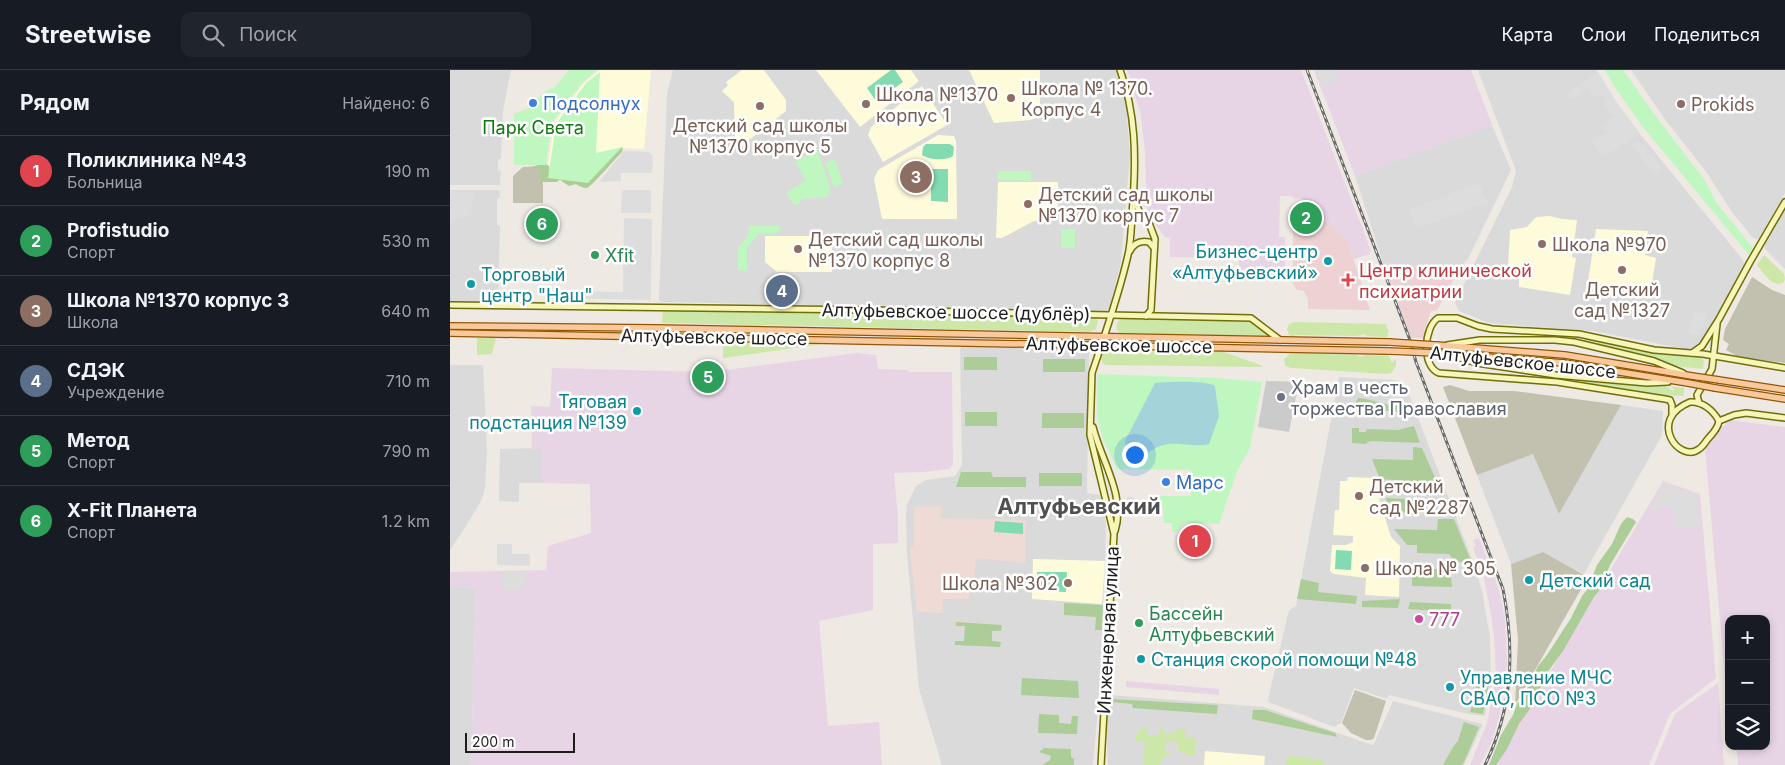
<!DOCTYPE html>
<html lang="ru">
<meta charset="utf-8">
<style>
:root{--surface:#171b24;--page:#20242c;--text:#f1f3f6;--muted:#9ea1a6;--line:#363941;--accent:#dc8892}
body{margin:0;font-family:Inter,sans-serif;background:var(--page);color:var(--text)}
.controls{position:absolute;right:15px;bottom:15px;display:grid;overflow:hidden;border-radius:10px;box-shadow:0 2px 8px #0003}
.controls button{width:45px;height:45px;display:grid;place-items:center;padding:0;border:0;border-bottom:1px solid var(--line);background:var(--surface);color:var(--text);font:25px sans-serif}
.scale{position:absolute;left:15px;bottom:12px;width:110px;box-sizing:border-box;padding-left:5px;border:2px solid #1d1d1d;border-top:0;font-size:14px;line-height:18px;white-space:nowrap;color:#1d1d1d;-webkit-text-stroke:4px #fff;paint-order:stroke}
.you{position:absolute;left:684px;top:384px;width:18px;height:18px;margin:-12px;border:4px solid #fff;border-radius:50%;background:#1a73e8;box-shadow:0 0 0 8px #1a73e833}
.badge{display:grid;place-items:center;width:32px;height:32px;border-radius:50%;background:var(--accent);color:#fff;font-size:16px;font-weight:700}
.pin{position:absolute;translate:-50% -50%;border:2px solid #fff;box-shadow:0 1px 5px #0006}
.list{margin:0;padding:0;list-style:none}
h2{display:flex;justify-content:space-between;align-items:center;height:65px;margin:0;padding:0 20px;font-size:21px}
h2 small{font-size:16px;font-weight:400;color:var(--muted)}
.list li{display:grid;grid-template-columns:32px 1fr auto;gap:15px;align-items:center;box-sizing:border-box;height:70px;padding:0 20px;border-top:1px solid var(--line)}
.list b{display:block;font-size:19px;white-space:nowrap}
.list p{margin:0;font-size:16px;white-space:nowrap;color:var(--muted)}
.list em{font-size:16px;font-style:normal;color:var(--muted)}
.icon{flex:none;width:28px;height:28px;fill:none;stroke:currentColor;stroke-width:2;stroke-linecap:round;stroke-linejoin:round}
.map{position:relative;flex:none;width:1335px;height:695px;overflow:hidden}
header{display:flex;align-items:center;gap:30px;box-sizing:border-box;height:70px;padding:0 25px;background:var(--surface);border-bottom:1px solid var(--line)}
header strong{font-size:24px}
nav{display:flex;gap:28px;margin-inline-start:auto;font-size:18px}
.search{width:350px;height:45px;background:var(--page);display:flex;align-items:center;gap:12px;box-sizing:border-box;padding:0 18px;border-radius:10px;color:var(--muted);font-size:19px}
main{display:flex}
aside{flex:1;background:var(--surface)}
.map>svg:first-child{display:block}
.residential{fill:#dbdada}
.commercial{fill:#eed2d3}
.industrial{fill:#e7d5e5}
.education{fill:#fefbdb}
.religious{fill:#cbcbcb}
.military{fill:#efdbd6}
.construction{fill:#c2c0ae}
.grass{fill:#cde7a9}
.forest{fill:#accc98}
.park{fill:#c0f7c0}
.pitch{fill:#82dbb1}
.parking{fill:#ddd}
.water{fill:#a4d3da}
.pier{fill:#fff}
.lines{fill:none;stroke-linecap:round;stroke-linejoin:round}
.secondary-casing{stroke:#6e6f08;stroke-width:8}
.primary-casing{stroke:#915604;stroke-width:8}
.secondary{stroke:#f7f5b7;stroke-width:5}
.primary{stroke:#f9c99c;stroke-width:5.5}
.rail-casing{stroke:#6b6b6b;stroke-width:3}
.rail{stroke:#fff;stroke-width:1;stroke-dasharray:4;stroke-linecap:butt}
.primary-bridge-casing{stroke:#915604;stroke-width:8;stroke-linecap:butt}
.primary-bridge{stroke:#f9c99c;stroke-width:5.5}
.education-dot{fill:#8d6e63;stroke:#fff;stroke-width:2}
.shop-dot{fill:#3f7fe0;stroke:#fff;stroke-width:2}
.leisure-dot{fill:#2e9e5b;stroke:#fff;stroke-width:2}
.culture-dot{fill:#0f9aa8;stroke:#fff;stroke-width:2}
.health-dot{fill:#e0444e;stroke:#fff;stroke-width:2}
.worship-dot{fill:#6b7280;stroke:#fff;stroke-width:2}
.hotel-dot{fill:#d1479c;stroke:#fff;stroke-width:2}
.labels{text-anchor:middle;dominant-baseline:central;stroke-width:5;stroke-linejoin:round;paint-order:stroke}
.education-label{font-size:18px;fill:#785e54;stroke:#fff;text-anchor:start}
.shop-label{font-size:18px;fill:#366cbe;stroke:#fff;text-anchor:start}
.park-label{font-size:18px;fill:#0f770e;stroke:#fff}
.culture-label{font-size:18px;fill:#0d838f;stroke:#fff;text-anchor:start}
.leisure-label{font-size:18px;fill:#27864d;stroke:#fff;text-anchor:start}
.health-label{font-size:18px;fill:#be3a42;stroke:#fff;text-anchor:start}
.street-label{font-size:18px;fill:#1d1d1d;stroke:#fff}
.worship-label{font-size:18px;fill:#5b616d;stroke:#fff;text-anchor:start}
.hotel-label{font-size:18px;fill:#b23c85;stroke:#fff;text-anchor:start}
.district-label{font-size:22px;font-weight:bold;fill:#505050;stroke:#fff}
</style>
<header>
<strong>Streetwise</strong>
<div class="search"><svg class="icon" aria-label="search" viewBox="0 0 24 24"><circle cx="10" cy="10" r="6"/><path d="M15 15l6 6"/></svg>Поиск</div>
<nav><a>Карта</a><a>Слои</a><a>Поделиться</a></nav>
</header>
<main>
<aside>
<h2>Рядом<small>Найдено: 6</small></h2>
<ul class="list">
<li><span class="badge" style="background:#e0444e">1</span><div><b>Поликлиника №43</b><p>Больница</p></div><em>190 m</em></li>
<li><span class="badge" style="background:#2e9e5b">2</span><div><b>Profistudio</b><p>Спорт</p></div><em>530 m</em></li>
<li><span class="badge" style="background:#8d6e63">3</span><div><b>Школа №1370 корпус 3</b><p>Школа</p></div><em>640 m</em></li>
<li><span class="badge" style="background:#5c6f8a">4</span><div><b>СДЭК</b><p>Учреждение</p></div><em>710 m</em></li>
<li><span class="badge" style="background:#2e9e5b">5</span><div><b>Метод</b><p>Спорт</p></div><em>790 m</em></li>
<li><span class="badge" style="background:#2e9e5b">6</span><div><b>X-Fit Планета</b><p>Спорт</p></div><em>1.2 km</em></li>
</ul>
</aside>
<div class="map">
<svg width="1335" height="695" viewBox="0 0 1335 695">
<rect width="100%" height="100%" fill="#eee9e3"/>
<g class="residential">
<path d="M 0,0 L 61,0 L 53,40 L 51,88 L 48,90 L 48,100 L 51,101 L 50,115 L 0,115 Z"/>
<path d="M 223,0 L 665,0 L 672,19 L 676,37 L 680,84 L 671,192 L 659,239 L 655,241 L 212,232 L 209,230 L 217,24 Z"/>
<path d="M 1028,0 L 1146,0 L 1167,33 L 1190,64 L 1293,190 L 1294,195 L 1248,278 L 1240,280 L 1143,261 L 1039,253 L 1009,241 L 1005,233 L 1062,117 L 1066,101 Z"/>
<path d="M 1181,0 L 1335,0 L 1335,123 L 1310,168 L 1306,169 L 1302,167 L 1282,142 L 1257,103 L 1214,48 Z"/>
<path d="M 1042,55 L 1061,100 L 1018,189 L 1009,199 L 933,193 L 905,106 Z"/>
<path d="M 0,120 L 48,120 L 50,122 L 50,127 L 47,129 L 47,155 L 50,156 L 48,230 L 45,233 L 0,232 Z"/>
<path d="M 1335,139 L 1335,199 L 1315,179 L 1315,175 Z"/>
<path d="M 512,277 L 636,279 L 639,282 L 637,423 L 650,425 L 655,442 L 656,463 L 649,627 L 643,695 L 492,695 L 469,619 L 457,484 L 456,447 L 457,434 L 466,416 L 476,410 L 505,406 L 512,395 L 510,280 Z"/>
<path d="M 0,295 L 33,295 L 37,380 L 35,418 L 31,431 L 16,456 L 0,480 Z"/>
<path d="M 889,307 L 944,310 L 952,312 L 957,319 L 1025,497 L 1032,521 L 1040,567 L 1041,610 L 1035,646 L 1018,644 L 939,625 L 937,629 L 904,618 L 891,653 L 884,657 L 819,632 L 818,629 L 839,540 L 846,536 Z"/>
<path d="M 1171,335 L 1213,341 L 1212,365 L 1134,504 L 1093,482 L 1061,494 L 1027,405 L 1083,383 L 1109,443 Z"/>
<path d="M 92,378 L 92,413 L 69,413 L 69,432 L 49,431 L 50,379 Z"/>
<path d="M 0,517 L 26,518 L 21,695 L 0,695 Z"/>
<path d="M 660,625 L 814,637 L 922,675 L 924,674 L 943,631 L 1032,654 L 1032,656 L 1014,695 L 658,695 L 656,653 Z"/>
</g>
<g class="commercial">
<path d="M 843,138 L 855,138 L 887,159 L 895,170 L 897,169 L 920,240 L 858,239 L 858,230 L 854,221 L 847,220 L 843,214 Z"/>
<path d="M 933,193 L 1009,199 L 988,239 L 985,241 L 981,241 L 975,259 L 973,269 L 961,268 Z"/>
</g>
<g class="industrial">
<path d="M 677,0 L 851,0 L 914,162 L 921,182 L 919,182 L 920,184 L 904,189 L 897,170 L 895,170 L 887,159 L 856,139 L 857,132 L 848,127 L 846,129 L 840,126 L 830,126 L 829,167 L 835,167 L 835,207 L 789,206 L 789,188 L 720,187 L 720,168 L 715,167 L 697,144 L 695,81 L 690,39 L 689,39 Z"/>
<path d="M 864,0 L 1021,0 L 1042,55 L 905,106 Z"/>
<path d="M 407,283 L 426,285 L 428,299 L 458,300 L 459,302 L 502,302 L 503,394 L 500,399 L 473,402 L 444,403 L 448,448 L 448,473 L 423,474 L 423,540 L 369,551 L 378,656 L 429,652 L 432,695 L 21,695 L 26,518 L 0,517 L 0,502 L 96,500 L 98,476 L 141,463 L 140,414 L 92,413 L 92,379 L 82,379 L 81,336 L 100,337 L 102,298 L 260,302 Z"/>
<path d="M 1279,350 L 1335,357 L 1335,695 L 1288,695 L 1286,676 L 1316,676 L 1316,549 L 1279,549 L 1279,632 L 1277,632 L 1255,377 Z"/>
<path d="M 1213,411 L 1250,424 L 1266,608 L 1220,644 L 1199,695 L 1045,695 Z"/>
<path d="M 1029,468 L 1049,520 L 1055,549 L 1057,594 L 1050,643 L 1042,671 L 1030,695 L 1020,695 L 1037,653 L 1046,609 L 1044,566 L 1041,545 L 1034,508 L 1023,477 L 1026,476 L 1023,470 Z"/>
<path d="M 676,611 L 769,619 L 769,625 L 676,617 Z"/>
<path d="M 1268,613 L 1274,695 L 1204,695 L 1225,644 Z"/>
</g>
<g class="education">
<path d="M 150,0 L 201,0 L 194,79 L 174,78 L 141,114 L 96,110 L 104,53 L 134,13 Z"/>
<path d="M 292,0 L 314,0 L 336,30 L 336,41 L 290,77 L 285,76 L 284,32 L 272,21 L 278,15 L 276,12 Z"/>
<path d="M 366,0 L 461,0 L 469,11 L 410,57 Z"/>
<path d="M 519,0 L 590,0 L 590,45 L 581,50 L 544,53 Z"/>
<path d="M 472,16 L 497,55 L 433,92 L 418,65 L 421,57 Z"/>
<path d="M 488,65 L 504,66 L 506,71 L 507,149 L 432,149 L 424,109 L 428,100 Z"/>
<path d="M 548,112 L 608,112 L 608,150 L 584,151 L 552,168 L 546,168 Z"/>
<path d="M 1100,146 L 1112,149 L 1127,150 L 1122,187 L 1126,188 L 1120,225 L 1069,217 L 1069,201 L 1058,197 L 1060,160 L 1077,157 L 1086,147 Z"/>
<path d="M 1146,159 L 1198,161 L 1195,185 L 1206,188 L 1201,220 L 1190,218 L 1189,221 L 1138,212 Z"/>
<path d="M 315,166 L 382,166 L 382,202 L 327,202 L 315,192 Z"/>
<path d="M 898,407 L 923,408 L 941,467 L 950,476 L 949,527 L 915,525 L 916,508 L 884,504 L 880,501 L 882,475 L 896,475 L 903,472 L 903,466 L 883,465 L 885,440 L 889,440 L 890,411 L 897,411 Z"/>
<path d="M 583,489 L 655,491 L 652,534 L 582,529 Z"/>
<path d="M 755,681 L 815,686 L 814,695 L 754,695 Z"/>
</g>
<path class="religious" d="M 816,311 L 849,312 L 839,362 L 808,357 Z"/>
<path class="military" d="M 491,436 L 491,448 L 576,450 L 575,493 L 526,488 L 523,516 L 520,515 L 519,529 L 493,529 L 492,543 L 467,542 L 460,478 L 464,477 L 464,437 Z"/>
<g class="construction">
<path d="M 93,96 L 93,133 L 63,133 L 63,106 L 73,97 Z"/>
<path d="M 1302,207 L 1322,220 L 1335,225 L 1335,293 L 1289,287 L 1276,280 L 1279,274 L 1273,270 L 1275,259 Z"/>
<path d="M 1000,315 L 1019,321 L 1064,321 L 1171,335 L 1109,444 L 1083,384 L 1027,405 L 993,317 Z"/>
<path d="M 1093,482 L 1138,507 L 1065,635 L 1068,570 L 1061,494 Z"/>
<path d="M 905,620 L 936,631 L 924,668 L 921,670 L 916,670 L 901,663 L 892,653 Z"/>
</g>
<g class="grass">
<path d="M 1314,185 L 1334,204 L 1335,209 L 1333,213 C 1321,217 1314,203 1307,195 Z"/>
<path d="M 213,239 L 644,248 L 647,249 L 648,252 L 646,259 L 639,262 L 212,253 Z"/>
<path d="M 671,249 L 800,251 L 822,266 L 670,263 L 667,260 C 666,255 666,252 671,249 Z"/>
<path d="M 844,252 L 934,254 L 937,255 L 936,258 L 939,260 L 937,267 L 917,266 L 915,264 L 907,266 L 844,265 L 843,267 L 839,265 L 837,260 L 839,254 Z"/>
<path d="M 27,268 L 46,268 L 42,284 L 27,285 Z"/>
<path d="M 1134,268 L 1194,281 L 1249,286 L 1254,291 L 1253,299 L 1225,296 L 1195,286 L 1139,272 L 1134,270 Z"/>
<path d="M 273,272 L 382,272 L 380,273 L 273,288 Z"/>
<path d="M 659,279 L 771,281 L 813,296 L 810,297 L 658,295 L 653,294 L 651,289 L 654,281 Z"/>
<path d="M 841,283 L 907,285 L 909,287 L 916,285 L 939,286 L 942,293 L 946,289 L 946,296 L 941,303 L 936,304 L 841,298 L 835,296 L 834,289 Z"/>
<path d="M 1134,311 L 1190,316 L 1216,316 L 1223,321 L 1224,319 L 1219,316 L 1234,318 L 1234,326 L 1213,325 L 1212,326 L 1133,314 L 1132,312 Z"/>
<path d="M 693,657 L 698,657 L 698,665 L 709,665 L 710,658 L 714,658 L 714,663 L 724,663 L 725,659 L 736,659 L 736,668 L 745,668 L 745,686 L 735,686 L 735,681 L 728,681 L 727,672 L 716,672 L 716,682 L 723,682 L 714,686 L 709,695 L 693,695 L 695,672 L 686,672 L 686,664 L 688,664 Z"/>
<path d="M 838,685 L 875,691 L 873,695 L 835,695 Z"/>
</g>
<g class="forest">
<path d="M 172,77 L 173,78 L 172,82 C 167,87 141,117 137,118 C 133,118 129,116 126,114 L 119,116 L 110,110 L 106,112 L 91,112 L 90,99 L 82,97 L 94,93 L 99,96 L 100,101 L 154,93 Z"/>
<rect x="514" y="287" width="33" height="13"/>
<rect x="593" y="289" width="42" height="13"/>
<path d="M 908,328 C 924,329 938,338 954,335 L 956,338 L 950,342 L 911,339 L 905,333 Z"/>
<rect x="515" y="342" width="32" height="14"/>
<rect x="592" y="343" width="42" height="15"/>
<path d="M 964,356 L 970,373 L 920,371 L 915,374 L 902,373 L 902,358 L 909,358 L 909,362 L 916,362 L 917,359 L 948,360 Z"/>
<path d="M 963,377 L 972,378 L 990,419 L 978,422 L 973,412 L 930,409 L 922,389 L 963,390 Z"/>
<path d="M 511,402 L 541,402 L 543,407 L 576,407 L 576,417 L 506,417 Z"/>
<rect x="589" y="403" width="43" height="13"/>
<path d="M 936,428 L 974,430 L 978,443 L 939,442 Z"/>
<path d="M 1177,447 L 1183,449 L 1186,452 L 1160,495 L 1149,521 L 1144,527 L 1113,581 L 1097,603 L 1084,633 L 1069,654 L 1057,679 L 1046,695 L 1039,695 L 1051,665 L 1063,645 L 1067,634 L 1074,625 L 1088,596 L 1097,585 L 1121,548 L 1132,526 L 1137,520 L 1147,495 L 1162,474 L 1171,454 Z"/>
<path d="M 988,449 L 1004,449 L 1021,491 L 1006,492 L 999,484 L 967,483 L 967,475 L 957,475 L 944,459 L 987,460 Z"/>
<path d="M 962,498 L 1000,500 L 1002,517 L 962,516 Z"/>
<path d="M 851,509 L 869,513 L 868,522 L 907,526 L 906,534 L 847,529 Z"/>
<path d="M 950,529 L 948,538 L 912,537 L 912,531 Z"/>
<path d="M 960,532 L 1001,534 L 1001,542 L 958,539 Z"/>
<path d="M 614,533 L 653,535 L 652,560 L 645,560 L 646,547 L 614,545 Z"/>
<path d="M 506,552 L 552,555 L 551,561 L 542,561 L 542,571 L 551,572 L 550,577 L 505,575 L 505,571 L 514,571 L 515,556 L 506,556 Z"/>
<path d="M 1030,602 L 1039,603 L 1039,614 L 1033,644 L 1020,642 Z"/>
<path d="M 572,608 L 628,611 L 629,628 L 571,625 Z"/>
<path d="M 662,629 L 768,635 L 767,644 L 683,638 L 682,634 L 662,632 Z"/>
<path d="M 803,640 L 815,640 L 885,663 L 887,667 L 802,649 Z"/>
<path d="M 589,644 L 609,645 L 609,653 L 621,654 L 622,646 L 628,646 L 627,664 L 588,663 Z"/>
<path d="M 1014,652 L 1029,657 L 1014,692 L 1012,695 L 993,695 L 1003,677 L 1008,671 Z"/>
<path d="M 594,678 L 621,679 L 621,687 L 624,689 L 624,695 L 633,695 L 592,695 L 600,690 L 601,686 L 589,682 Z"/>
</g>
<g class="park">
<path d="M 119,0 L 147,0 L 132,13 L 102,52 L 96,95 L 64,95 L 64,44 L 84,36 L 88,30 L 87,29 L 96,21 L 105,17 Z"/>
<path d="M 1155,0 L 1173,0 L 1210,52 L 1254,109 L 1267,134 L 1303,178 L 1299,185 L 1193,57 L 1166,19 Z"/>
<path d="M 150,2 L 146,83 L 172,77 L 138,113 L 98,108 L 106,54 L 136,13 Z"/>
<path d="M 367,80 L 380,116 L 378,127 L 352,129 L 348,135 L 343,134 L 336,123 L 356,110 L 345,92 Z"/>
<path d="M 385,89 L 393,114 L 384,117 L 375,93 Z"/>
<path d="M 548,101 L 581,101 L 581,111 L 548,110 Z"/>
<path d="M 299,156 L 329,156 L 329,163 L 309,164 L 297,178 L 297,201 L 288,200 L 288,178 L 298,166 Z"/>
<rect x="611" y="159" width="14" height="19"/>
<path d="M 647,304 L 766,308 L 812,312 L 800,378 L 787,401 L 769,454 L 734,453 L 726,462 L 722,462 L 722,453 L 714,453 L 713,438 L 705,437 L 705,426 L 741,426 L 741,400 L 667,399 L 653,369 L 647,347 Z"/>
</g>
<g class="pitch">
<path d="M 441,0 L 445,0 L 453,12 L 426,31 L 417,18 Z"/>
<path d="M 476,74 L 500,74 L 504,77 L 503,86 C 496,91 479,90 472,85 L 473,77 Z"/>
<path d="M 481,99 L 498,99 L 498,132 L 481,131 Z"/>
<path d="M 545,451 L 573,453 L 573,464 L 544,462 Z"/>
<path d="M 886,480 L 902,481 L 901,500 L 885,499 Z"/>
<path d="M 587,502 L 617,502 L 616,522 L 587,521 Z"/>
</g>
<g class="parking">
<path d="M 868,0 L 886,0 L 890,9 L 872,16 L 866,1 Z"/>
<path d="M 1148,2 L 1167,33 L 1190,64 L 1152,88 L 1142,71 L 1150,65 L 1151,67 L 1158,62 L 1156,59 L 1153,61 L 1152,58 L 1158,54 L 1156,51 L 1163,47 L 1154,34 L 1156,32 L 1151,24 L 1143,28 L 1137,19 L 1120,30 L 1116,24 Z"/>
<path d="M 1189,70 L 1197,79 L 1196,82 L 1199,86 L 1202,85 L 1213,99 L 1210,103 L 1205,105 L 1182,75 L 1184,72 Z"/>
<path d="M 174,81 L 199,82 L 203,86 L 202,103 L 171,103 L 171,111 L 149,112 Z"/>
<path d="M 1025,114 L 1033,119 L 1031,123 L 1038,130 L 1037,134 L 1027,136 L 966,159 L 959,140 Z"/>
<path d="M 172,120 L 201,120 L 201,143 L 171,143 Z"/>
<path d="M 0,121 L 24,122 L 21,145 L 7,149 L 0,155 Z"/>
<path d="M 174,148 L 202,149 L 201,230 L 108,228 L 108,221 L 173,222 Z"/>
<path d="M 1244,242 L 1258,244 L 1249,266 L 1239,263 Z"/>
<path d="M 1214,413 L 1247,425 L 1250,456 L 1225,458 L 1222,437 L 1200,439 Z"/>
<path d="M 677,427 L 684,427 L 685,431 L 702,431 L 702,439 L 683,439 L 683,443 L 677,443 Z"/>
<path d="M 47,474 L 62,474 L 62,484 L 80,484 L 80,496 L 47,495 Z"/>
<path d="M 52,502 L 75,502 L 75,520 L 52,519 Z"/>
</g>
<path class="water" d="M 705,313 C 716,312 756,310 765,316 L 769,346 L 759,374 C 743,378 726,370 710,376 C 701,379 694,389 684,388 C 679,384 675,378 675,371 Z"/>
<path class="pier" d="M 939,268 L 986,269 L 986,287 L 939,286 Z"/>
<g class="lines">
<defs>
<g id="secondary">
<path d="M 684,128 L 689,141 L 699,153 L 705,169 L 701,240 L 696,246"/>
<path d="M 680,181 C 684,173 690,170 699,172 L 704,178"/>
<path d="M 0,235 L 422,240 L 801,248 L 830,270"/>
<path d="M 997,275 L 1030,270 L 1105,270 L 1124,272 L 1204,291 L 1233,303"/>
<path d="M 1242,283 L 1252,276 L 1269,249 L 1300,192 L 1335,132"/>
<path d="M 999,285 L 1027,293 L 1106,305 L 1197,313 L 1218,312"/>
<path d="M 1240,332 C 1252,331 1263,340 1269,351 C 1268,359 1262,364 1257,370 C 1255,373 1252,377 1249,379 C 1230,394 1196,350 1240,332 Z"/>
<path d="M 1249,333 L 1247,325 L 1262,299 L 1267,254"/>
<path d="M 1222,344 L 1222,335 L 1220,330 L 1215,329 L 1107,312 L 989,303 C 971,296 974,257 988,248 L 1007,248 L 1028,256 L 1042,259 L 1129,264 L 1204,280 L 1253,284 L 1335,298"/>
<path d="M 1269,351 L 1284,345 L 1296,343 L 1335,348"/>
<path d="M 643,357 C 651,390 676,425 665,461"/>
<path d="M 651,695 L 664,464 L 640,365 L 642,303 C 655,264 669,225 678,185 C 682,168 681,150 683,132 C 686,87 686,43 670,0"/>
</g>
<g id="primary">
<path d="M 0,256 L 205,258 L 939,272"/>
<path d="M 0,263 L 939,281"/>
<path d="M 986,275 L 1115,285 L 1242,306"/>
<path d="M 986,283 L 1114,293 L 1238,313"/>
<path d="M 1269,310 L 1335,320"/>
<path d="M 1265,318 L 1335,329"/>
</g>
</defs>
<use href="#secondary" class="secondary-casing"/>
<use href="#primary" class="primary-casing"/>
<use href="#secondary" class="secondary"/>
<use href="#primary" class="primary"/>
<defs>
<path id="rail" d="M 857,0 L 960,270 L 966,292 L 1053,519 C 1065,580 1063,638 1035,695"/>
</defs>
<use href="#rail" class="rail-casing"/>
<use href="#rail" class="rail"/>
<defs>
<g id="primary-bridge">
<path d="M 939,272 L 986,275"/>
<path d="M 939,281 L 986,283"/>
<path d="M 1242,306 L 1269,310"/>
<path d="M 1238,313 L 1265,318"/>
</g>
</defs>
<use href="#primary-bridge" class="primary-bridge-casing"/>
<use href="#primary-bridge" class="primary-bridge"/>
</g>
<g class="education-dot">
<circle cx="561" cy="28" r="5"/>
<circle cx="416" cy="34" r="5"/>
<circle cx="1231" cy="34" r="5"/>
<circle cx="310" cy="36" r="5"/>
<circle cx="578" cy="134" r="5"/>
<circle cx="1092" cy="174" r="5"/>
<circle cx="348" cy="179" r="5"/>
<circle cx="1172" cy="200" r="5"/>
<circle cx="909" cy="426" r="5"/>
<circle cx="915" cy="498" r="5"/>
<circle cx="618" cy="513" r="5"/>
</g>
<g class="shop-dot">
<circle cx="83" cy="33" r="5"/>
<circle cx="716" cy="412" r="5"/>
</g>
<g class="leisure-dot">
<circle cx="145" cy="185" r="5"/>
<circle cx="689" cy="553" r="5"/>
</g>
<g class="culture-dot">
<circle cx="878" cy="191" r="5"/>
<circle cx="21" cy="214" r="5"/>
<circle cx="187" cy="341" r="5"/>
<circle cx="1079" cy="510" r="5"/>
<circle cx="691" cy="589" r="5"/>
<circle cx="1000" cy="617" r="5"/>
</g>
<path class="health-dot" d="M895.5 202.5h5v5h5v5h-5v5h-5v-5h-5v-5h5z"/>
<circle class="worship-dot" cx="831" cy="327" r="5"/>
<circle class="hotel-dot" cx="969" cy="549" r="5"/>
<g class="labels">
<g class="education-label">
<text x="571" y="18">Школа № 1370.<tspan x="571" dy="21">Корпус 4</tspan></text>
<text x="426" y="24">Школа №1370<tspan x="426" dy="21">корпус 1</tspan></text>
<text x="1241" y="34">Prokids</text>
<text x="310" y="55" text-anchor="middle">Детский сад школы<tspan x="310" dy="21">№1370 корпус 5</tspan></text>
<text x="588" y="124">Детский сад школы<tspan x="588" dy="21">№1370 корпус 7</tspan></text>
<text x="358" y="169">Детский сад школы<tspan x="358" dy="21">№1370 корпус 8</tspan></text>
<text x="1102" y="174">Школа №970</text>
<text x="1172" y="219" text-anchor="middle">Детский<tspan x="1172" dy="21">сад №1327</tspan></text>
<text x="919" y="416">Детский<tspan x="919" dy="21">сад №2287</tspan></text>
<text x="925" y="498">Школа № 305</text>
<text x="608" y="513" text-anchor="end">Школа №302</text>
</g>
<g class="shop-label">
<text x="93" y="33">Подсолнух</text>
<text x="726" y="412">Марс</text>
</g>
<g class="park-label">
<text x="83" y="57">Парк Света</text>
</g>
<g class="culture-label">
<text x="868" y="181" text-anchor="end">Бизнес-центр<tspan x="868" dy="21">«Алтуфьевский»</tspan></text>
<text x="31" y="204">Торговый<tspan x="31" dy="21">центр "Наш"</tspan></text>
<text x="177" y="331" text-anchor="end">Тяговая<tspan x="177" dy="21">подстанция №139</tspan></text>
<text x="1089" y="510">Детский сад</text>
<text x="701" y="589">Станция скорой помощи №48</text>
<text x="1010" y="607">Управление МЧС<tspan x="1010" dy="21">СВАО, ПСО №3</tspan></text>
</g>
<g class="leisure-label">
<text x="155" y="185">Xfit</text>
<text x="699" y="543">Бассейн<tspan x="699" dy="21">Алтуфьевский</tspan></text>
</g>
<g class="health-label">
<text x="909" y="200">Центр клинической<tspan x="909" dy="21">психиатрии</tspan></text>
</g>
<g class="street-label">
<text transform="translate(506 242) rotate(1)">Алтуфьевское шоссе (дублёр)</text>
<text transform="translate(264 267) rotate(1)">Алтуфьевское шоссе</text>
<text transform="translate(669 275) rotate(1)">Алтуфьевское шоссе</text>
<text transform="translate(1073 292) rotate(6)">Алтуфьевское шоссе</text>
<text transform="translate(658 560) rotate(-87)">Инженерная улица</text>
</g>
<g class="worship-label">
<text x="841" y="317">Храм в честь<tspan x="841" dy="21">торжества Православия</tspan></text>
</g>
<g class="hotel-label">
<text x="979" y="549">777</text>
</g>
<g class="district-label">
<text x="629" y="436">Алтуфьевский</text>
</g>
</g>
</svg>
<div class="controls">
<button>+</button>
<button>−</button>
<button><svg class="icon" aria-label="layers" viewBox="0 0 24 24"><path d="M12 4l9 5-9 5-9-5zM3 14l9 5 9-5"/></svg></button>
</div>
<div class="scale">200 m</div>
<div class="you"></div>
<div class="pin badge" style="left:745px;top:471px;background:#e0444e">1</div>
<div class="pin badge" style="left:856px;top:148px;background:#2e9e5b">2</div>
<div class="pin badge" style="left:466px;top:107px;background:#8d6e63">3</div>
<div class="pin badge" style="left:332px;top:221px;background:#5c6f8a">4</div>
<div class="pin badge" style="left:258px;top:307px;background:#2e9e5b">5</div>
<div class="pin badge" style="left:92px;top:154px;background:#2e9e5b">6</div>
</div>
</main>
